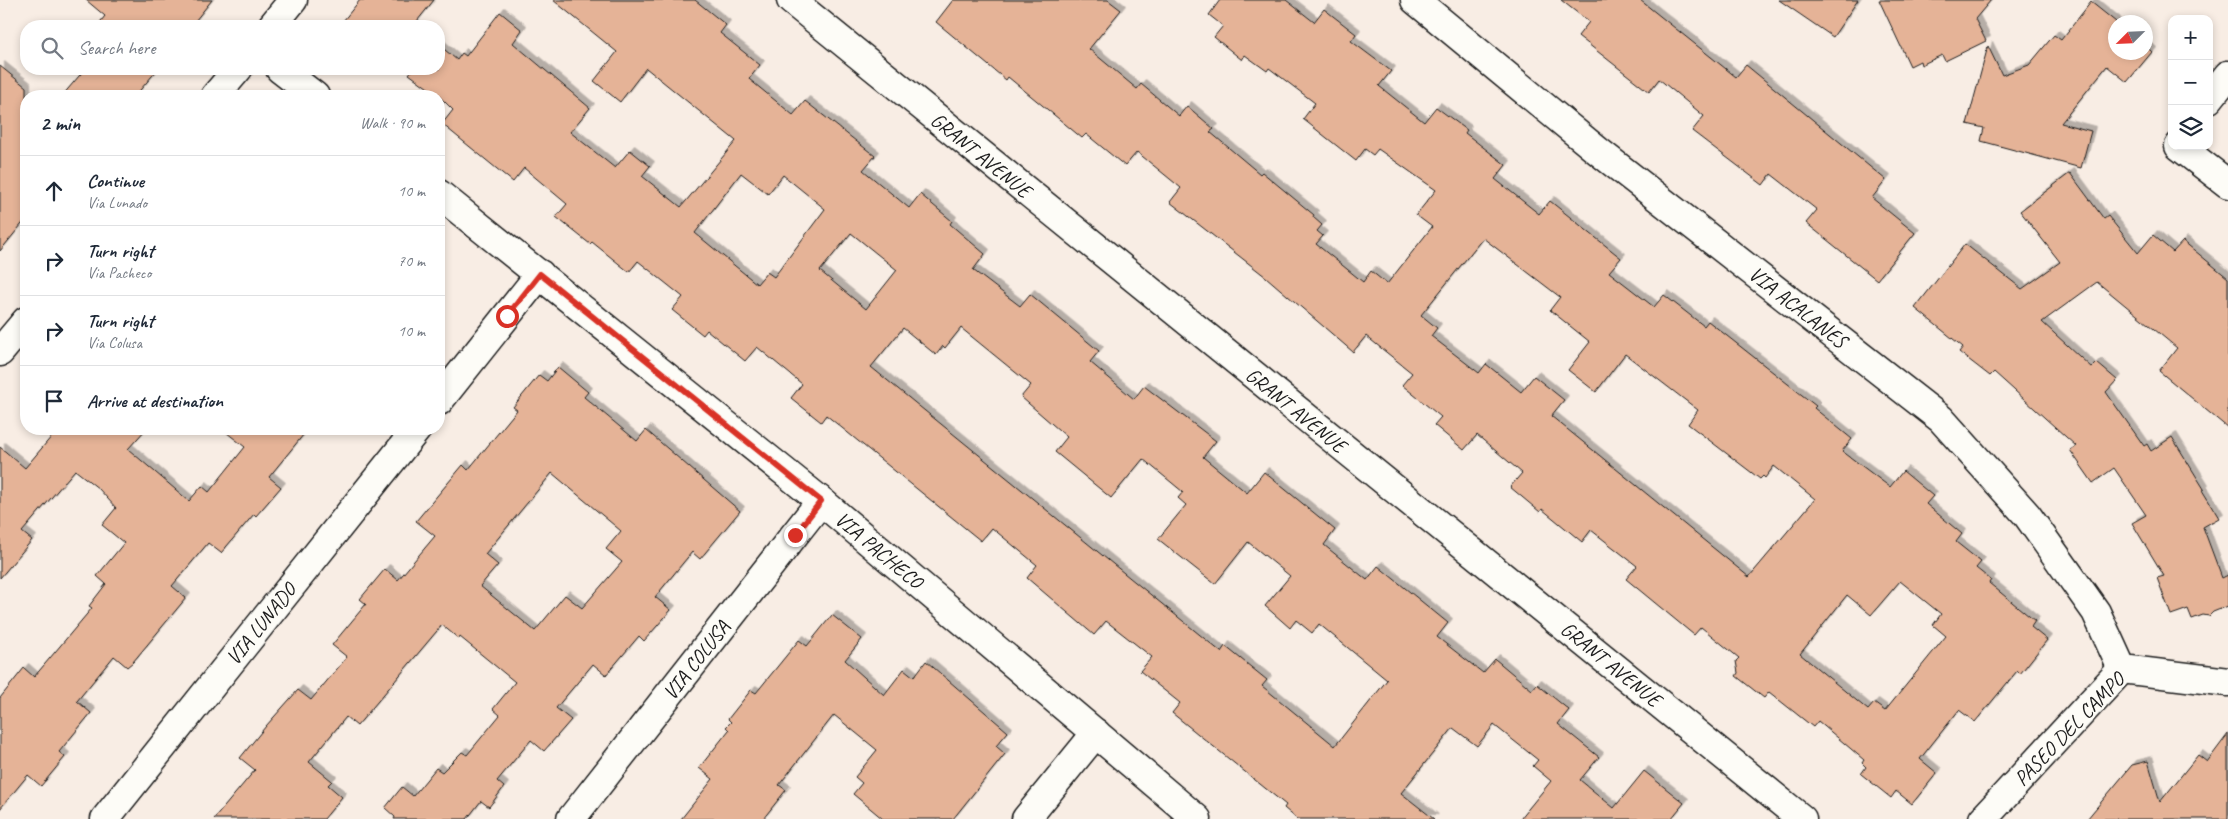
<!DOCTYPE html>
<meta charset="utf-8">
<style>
:root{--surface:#fff;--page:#f2f2f3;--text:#1f2937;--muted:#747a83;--line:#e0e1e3}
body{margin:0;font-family:Caveat,sans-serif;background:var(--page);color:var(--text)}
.controls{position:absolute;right:15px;top:15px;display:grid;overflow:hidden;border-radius:10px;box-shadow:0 2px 8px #0003}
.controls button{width:45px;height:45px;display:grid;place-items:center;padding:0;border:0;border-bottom:1px solid var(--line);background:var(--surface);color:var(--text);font:25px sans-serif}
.compass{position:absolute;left:2108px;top:15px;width:45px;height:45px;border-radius:50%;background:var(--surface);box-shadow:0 2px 8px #0003;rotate:246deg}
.stop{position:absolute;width:15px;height:15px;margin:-11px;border:4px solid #d93025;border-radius:50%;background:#fff}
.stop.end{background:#d93025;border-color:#fff;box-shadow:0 1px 5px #0008}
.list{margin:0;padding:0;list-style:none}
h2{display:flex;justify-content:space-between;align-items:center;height:65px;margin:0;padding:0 20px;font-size:21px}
h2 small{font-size:16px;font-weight:400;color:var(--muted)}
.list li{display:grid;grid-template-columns:32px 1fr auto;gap:15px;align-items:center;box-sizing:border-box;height:70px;padding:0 20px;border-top:1px solid var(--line)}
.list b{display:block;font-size:19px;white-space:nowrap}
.list p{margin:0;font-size:16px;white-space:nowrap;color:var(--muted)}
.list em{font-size:16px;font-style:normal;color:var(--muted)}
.icon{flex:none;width:28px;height:28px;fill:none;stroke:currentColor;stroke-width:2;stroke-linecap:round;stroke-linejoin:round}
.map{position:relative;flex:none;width:2228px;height:819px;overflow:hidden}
.search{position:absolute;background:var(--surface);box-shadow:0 2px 8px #0003;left:20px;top:20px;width:425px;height:55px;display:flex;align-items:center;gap:12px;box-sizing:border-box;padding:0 18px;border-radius:20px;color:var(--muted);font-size:19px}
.panel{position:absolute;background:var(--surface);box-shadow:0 2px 8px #0003;left:20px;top:90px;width:425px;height:345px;border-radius:20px}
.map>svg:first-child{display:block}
.building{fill:#e5b397;stroke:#1c1c1c;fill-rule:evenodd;filter:url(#shadow)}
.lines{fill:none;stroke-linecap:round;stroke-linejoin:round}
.minor-casing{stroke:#1c1c1c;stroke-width:31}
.secondary-casing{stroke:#1c1c1c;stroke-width:31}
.minor{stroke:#fdfcf7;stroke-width:28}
.secondary{stroke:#fdfcf7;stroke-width:28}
.route{stroke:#d93025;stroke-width:6}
.labels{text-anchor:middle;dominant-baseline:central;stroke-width:4.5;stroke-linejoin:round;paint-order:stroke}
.street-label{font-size:21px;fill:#1c1c1c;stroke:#fdfcf7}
</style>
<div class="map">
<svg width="2228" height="819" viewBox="0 0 2228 819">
<defs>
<filter id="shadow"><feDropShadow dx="4.5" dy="-4.5" stdDeviation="0" flood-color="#0004"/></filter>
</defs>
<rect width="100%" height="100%" fill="#f8ede4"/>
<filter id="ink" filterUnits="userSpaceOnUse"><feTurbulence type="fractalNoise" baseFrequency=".02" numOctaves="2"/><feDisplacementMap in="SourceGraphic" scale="10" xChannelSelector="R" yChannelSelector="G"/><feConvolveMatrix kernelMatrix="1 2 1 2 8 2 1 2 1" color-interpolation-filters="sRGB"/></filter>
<g filter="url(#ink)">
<g class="building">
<path d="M 86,0 L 212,0 L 191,26 L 97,26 L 105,16 Z"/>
<path d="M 360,0 L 434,0 L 413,26 L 339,26 Z"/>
<path d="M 553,0 L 695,0 L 726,25 L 720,33 L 760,65 L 749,79 L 793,115 L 805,101 L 875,156 L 863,170 L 909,208 L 920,194 L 952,221 L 950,224 L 985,254 L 973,270 L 1020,306 L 1030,294 L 1059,318 L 1099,351 L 1090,362 L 1134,399 L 1144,386 L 1216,441 L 1203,457 L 1247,493 L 1264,472 L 1335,530 L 1324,545 L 1367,580 L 1378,566 L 1448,623 L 1437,637 L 1483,673 L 1495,659 L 1532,690 L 1537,684 L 1569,710 L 1558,724 L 1599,757 L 1580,780 L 1614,808 L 1644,771 L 1684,803 L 1671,819 L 1520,819 L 1551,781 L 1533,766 L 1538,760 L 1494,725 L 1477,746 L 1453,728 L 1401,793 L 1434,819 L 1297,819 L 1284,808 L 1286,805 L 1172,713 L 1180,703 L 1140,671 L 1152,657 L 1106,621 L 1094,635 L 1027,578 L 1037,565 L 992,528 L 981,541 L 826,415 L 821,422 L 791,398 L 802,384 L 757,347 L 745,361 L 707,330 L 703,335 L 672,310 L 683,297 L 638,261 L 629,272 L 592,242 L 590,244 L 556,217 L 567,204 L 524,168 L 513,182 L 442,124 L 453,110 L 439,96 L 409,74 L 413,69 L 439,69 L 439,45 L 457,60 L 462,53 L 466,56 L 500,12 L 522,30 L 513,43 L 590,108 L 570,132 L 615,168 L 630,150 L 650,166 L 642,176 L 681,207 L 736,141 L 646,68 L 620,102 L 594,81 L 617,52 ZM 741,173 L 768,194 L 783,175 L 825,209 L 774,277 L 767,272 L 757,284 L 695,233 ZM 851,233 L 897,270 L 866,309 L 820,271 ZM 903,328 L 936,355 L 943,346 L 945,348 L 961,328 L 1031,385 L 1021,397 L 1067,437 L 1055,452 L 1111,498 L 1143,459 L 1183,492 L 1178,498 L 1186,505 L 1158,539 L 1215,584 L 1248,542 L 1290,576 L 1265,606 L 1290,628 L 1296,620 L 1312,633 L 1319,624 L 1387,680 L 1335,746 L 1262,686 L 1267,680 L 1225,646 L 1221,652 L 871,367 Z"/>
<path d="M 953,0 L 1108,0 L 1121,10 L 1089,49 L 1137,89 L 1141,84 L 1179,116 L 1187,106 L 1214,129 L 1210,132 L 1260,174 L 1262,172 L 1314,215 L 1313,217 L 1322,225 L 1317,231 L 1323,236 L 1316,244 L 1363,282 L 1371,271 L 1387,284 L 1432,227 L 1416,215 L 1436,190 L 1378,149 L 1373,155 L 1365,149 L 1356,161 L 1303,119 L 1315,103 L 1269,68 L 1267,71 L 1245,55 L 1242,60 L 1214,37 L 1223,26 L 1209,15 L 1220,0 L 1286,0 L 1314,22 L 1324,9 L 1356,34 L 1351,41 L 1391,71 L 1379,86 L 1424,122 L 1436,107 L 1467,130 L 1465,133 L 1506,165 L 1495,179 L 1539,214 L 1550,201 L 1621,258 L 1609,272 L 1654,307 L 1664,295 L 1704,326 L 1708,321 L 1816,406 L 1814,408 L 1852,439 L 1842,451 L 1890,487 L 1903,471 L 1933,496 L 1926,504 L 1962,534 L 1956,542 L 1981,562 L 1976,568 L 1991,580 L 1989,583 L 2035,621 L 2031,627 L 2047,640 L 2020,674 L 2017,671 L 1975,722 L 1959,710 L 1920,759 L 1937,773 L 1912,804 L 1896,791 L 1891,798 L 1861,774 L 1866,767 L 1862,763 L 1864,760 L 1818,721 L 1813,727 L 1769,692 L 1764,698 L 1736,676 L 1738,673 L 1736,661 L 1739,658 L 1701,627 L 1694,635 L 1626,579 L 1637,566 L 1591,530 L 1582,542 L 1542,509 L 1540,512 L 1510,487 L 1522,473 L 1477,435 L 1464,450 L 1434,425 L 1441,417 L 1402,385 L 1412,373 L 1366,336 L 1353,352 L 1266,277 L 1170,202 L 1181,188 L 1137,152 L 1125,166 L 1086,134 L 1082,138 L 1008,77 L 1006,80 L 936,22 ZM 1483,238 L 1560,297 L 1550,310 L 1590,342 L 1568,370 L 1596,392 L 1625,354 L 1698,410 L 1688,424 L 1760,479 L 1763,476 L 1765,478 L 1774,466 L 1815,499 L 1749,577 L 1551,416 L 1564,400 L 1534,376 L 1521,392 L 1486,364 L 1479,373 L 1431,336 L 1437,328 L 1421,315 ZM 1900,581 L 1941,614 L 1933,625 L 1946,636 L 1885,711 L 1874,703 L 1868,710 L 1800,654 L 1847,595 L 1871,615 Z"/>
<path d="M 1561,0 L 1640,0 L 1736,77 L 1746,65 L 1886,180 L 1872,198 L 1915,233 L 1877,280 L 1806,223 L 1817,210 L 1771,174 L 1763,185 L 1692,131 L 1704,116 L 1659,79 L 1649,92 L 1578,36 L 1589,22 Z"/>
<path d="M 1779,0 L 1858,0 L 1833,37 Z"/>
<path d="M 1879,0 L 1991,0 L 1975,19 L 1986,41 L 1945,61 L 1942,55 L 1921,65 L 1920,61 L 1910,66 Z"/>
<path d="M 2091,2 L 2116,22 L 2116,52 L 2146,52 L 2146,46 L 2152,52 L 2127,82 L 2107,66 L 2061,123 L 2091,131 L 2081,168 L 1981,141 L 1984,128 L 1967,124 L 1988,46 L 2002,75 L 2029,65 L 2054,35 L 2061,40 Z"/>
<path d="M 0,66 L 26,87 L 26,219 L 0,251 Z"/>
<path d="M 85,69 L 158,69 L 135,96 L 62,96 Z"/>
<path d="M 2070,173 L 2104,219 L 2108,216 L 2138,253 L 2153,235 L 2173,252 L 2183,241 L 2228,278 L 2228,428 L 2159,371 L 2177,348 L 2097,282 L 2042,322 L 2092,368 L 2097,363 L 2117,380 L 2106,392 L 2144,446 L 2147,444 L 2151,451 L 2172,437 L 2204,489 L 2202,490 L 2219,518 L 2203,527 L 2222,578 L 2228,575 L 2228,606 L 2213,612 L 2209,616 L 2203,615 L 2192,619 L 2188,609 L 2171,615 L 2157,578 L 2164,576 L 2132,523 L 2146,515 L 2114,468 L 2093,483 L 2070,450 L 2076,446 L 1994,372 L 1990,376 L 1959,352 L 1963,347 L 1915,308 L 1965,244 L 2022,289 L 2060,262 L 2020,211 Z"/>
<path d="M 558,367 L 588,392 L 584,397 L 637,441 L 646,430 L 740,511 L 700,559 L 692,552 L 655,597 L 671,610 L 644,641 L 639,636 L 606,675 L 593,664 L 556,708 L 571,720 L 544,751 L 531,740 L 497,781 L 504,787 L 489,807 L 481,801 L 467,819 L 394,819 L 395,817 L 385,808 L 402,787 L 413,796 L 436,768 L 442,772 L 462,752 L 467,755 L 500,715 L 493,709 L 515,682 L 460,637 L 459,639 L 442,625 L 357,726 L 346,717 L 309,762 L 332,781 L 328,785 L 342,797 L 324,819 L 214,819 L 255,770 L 240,758 L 266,726 L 298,690 L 311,700 L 347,657 L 332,645 L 366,604 L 360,599 L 385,569 L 398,580 L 435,536 L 416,521 L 463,465 L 468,470 L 517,410 L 513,407 L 539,375 L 547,381 ZM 552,473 L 621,531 L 606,549 L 622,562 L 582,608 L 565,595 L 535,631 L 480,586 L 498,565 L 485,554 Z"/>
<path d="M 58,429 L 146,429 L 128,449 L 189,501 L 202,486 L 209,492 L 245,447 L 222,429 L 308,429 L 269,477 L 281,487 L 256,516 L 254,514 L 221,553 L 208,543 L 172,586 L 186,598 L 133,662 L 127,667 L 114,656 L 77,701 L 91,713 L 59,752 L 65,757 L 41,786 L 28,775 L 0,809 L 0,698 L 24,668 L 34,677 L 92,608 L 89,606 L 106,584 L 97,576 L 124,543 L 102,525 L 116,508 L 99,489 L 75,470 L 22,532 L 32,540 L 0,578 L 0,447 L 25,468 Z"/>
<path d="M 832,615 L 862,639 L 845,660 L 884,695 L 904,669 L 914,677 L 926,661 L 1008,732 L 996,746 L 1005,754 L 953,819 L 883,819 L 853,794 L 862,783 L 855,777 L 877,750 L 834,715 L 779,785 L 786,790 L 763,819 L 681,819 L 713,779 L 699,768 L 729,730 L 726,727 L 731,722 L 728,719 L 751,690 L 756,693 L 799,640 L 807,646 Z"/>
<path d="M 2228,734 L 2228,819 L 2087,819 L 2132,765 L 2148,761 L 2160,802 L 2198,755 L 2207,762 Z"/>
</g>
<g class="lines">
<defs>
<g id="minor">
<path d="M 1415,0 L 1598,151 L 1941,419 L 2027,515 L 2096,612 L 2122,669"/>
<path d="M 272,26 L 293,0"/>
<path d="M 280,69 L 315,96"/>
<path d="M 215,96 L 238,69"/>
<path d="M 2209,99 L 2228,75"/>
<path d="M 2179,146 L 2228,184"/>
<path d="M 439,194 L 821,501 L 1197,819"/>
<path d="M 0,352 L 26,321"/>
<path d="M 439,401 L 540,274"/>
<path d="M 2122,669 L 2228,682"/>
<path d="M 105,819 L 417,429"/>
<path d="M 571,819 L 821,501"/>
<path d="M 1026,819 L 1096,733"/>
<path d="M 1983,819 L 2122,669"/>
</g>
<path id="secondary" d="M 791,0 L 1802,819"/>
</defs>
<use href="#minor" class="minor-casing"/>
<use href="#secondary" class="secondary-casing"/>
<use href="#minor" class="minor"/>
<use href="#secondary" class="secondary"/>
</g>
</g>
<g class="lines" filter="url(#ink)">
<path class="route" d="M 507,316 L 540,274 L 821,501 L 795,535"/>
</g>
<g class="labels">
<g class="street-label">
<text transform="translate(981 155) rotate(39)">GRANT AVENUE</text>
<text transform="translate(1798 307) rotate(38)">VIA ACALANES</text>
<text transform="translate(1296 410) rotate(39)">GRANT AVENUE</text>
<text transform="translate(879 550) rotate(40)">VIA PACHECO</text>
<text transform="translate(261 624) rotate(-51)">VIA LUNADO</text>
<text transform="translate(696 660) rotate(-52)">VIA COLUSA</text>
<text transform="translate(1611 664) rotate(39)">GRANT AVENUE</text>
<text transform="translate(2069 729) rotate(-46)">PASEO DEL CAMPO</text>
</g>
</g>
</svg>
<div class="controls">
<button>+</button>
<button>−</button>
<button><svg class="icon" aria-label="layers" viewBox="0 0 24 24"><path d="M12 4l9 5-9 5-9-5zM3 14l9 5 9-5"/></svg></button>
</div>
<svg class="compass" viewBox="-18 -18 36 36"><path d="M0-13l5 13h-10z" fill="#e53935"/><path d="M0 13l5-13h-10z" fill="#747a83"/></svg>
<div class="stop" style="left:507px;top:316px"></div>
<div class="stop end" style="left:795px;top:535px"></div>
<div class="search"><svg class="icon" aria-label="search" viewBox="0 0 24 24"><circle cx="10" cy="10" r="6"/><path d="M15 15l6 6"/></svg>Search here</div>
<section class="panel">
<h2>2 min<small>Walk · 90 m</small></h2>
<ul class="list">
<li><svg class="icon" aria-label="ahead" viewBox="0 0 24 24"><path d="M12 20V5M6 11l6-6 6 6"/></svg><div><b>Continue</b><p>Via Lunado</p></div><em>10 m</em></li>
<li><svg class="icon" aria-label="right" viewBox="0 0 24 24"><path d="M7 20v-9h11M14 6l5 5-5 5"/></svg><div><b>Turn right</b><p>Via Pacheco</p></div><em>70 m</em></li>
<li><svg class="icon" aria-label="right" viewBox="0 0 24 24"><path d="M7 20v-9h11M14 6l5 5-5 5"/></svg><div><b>Turn right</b><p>Via Colusa</p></div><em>10 m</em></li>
<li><svg class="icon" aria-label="arrive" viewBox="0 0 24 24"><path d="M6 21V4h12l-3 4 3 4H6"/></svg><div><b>Arrive at destination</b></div></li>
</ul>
</section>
</div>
